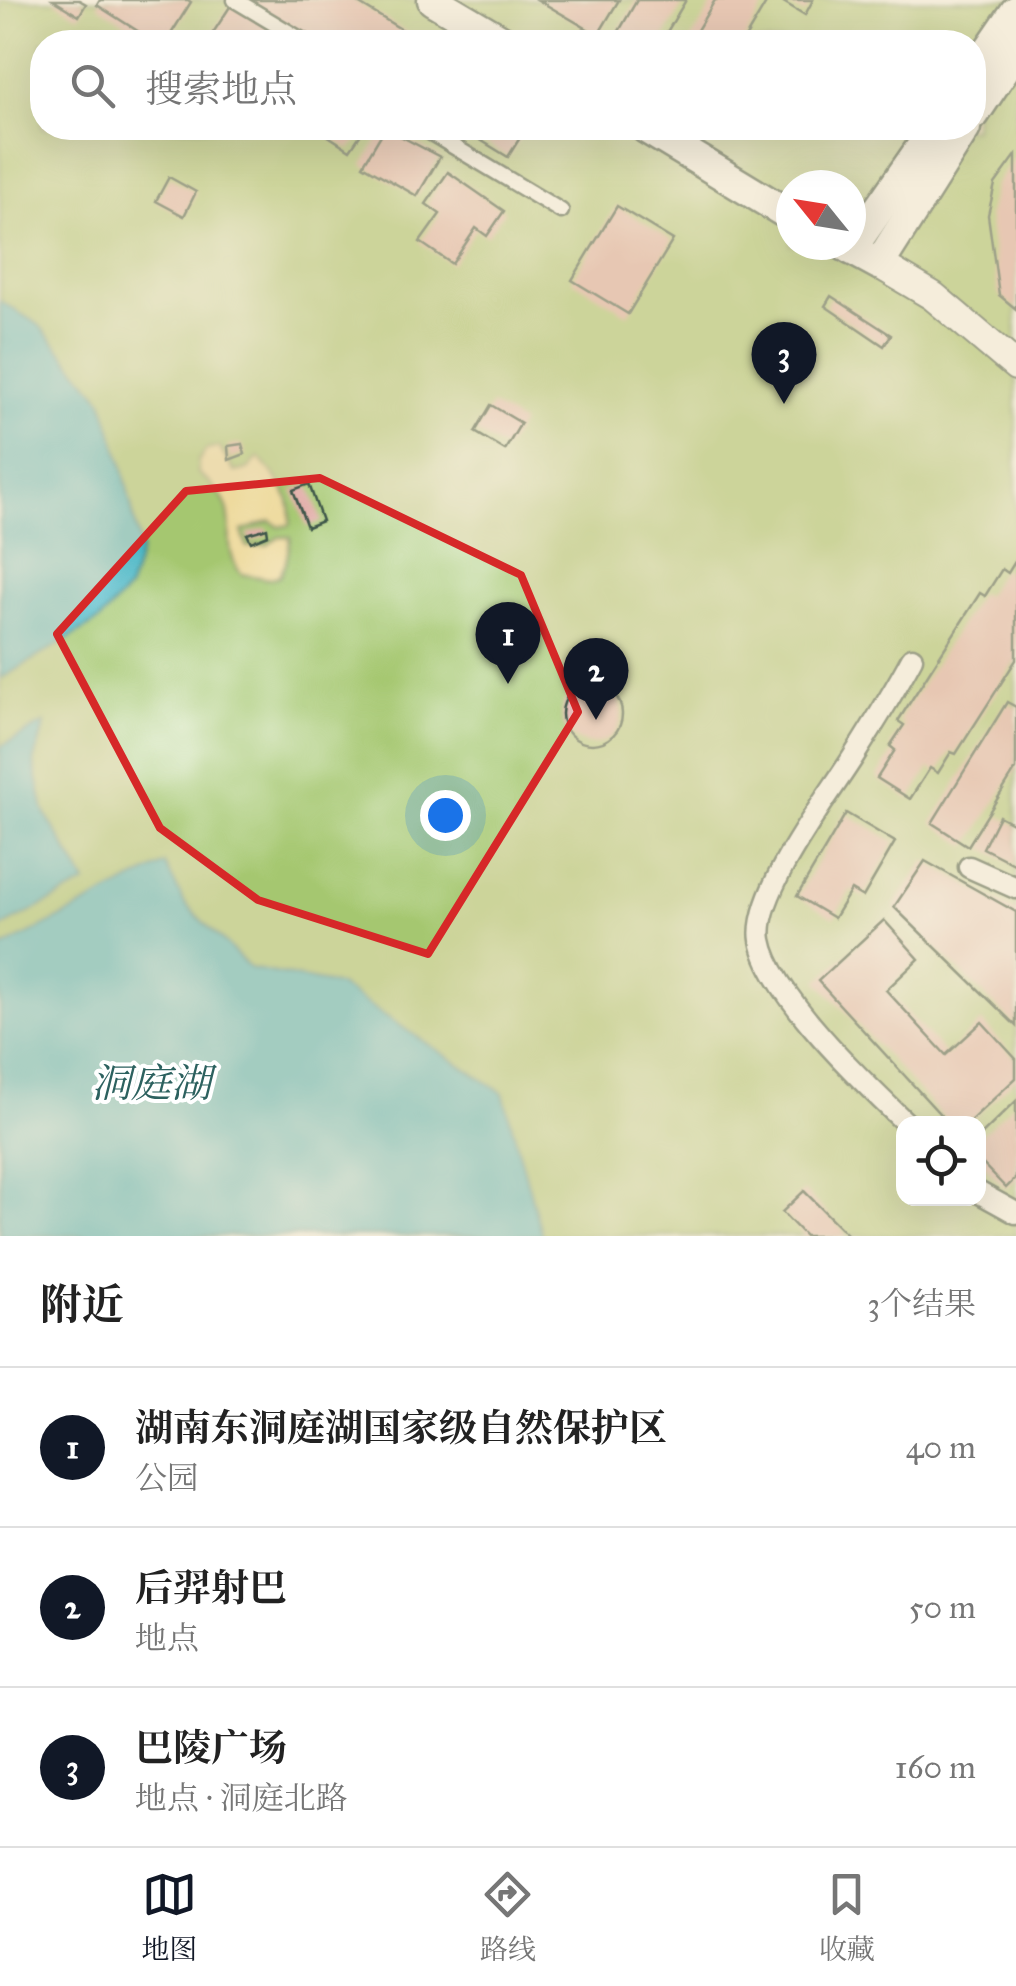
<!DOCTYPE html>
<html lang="zh">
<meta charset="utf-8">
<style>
:root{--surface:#fff;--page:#f2f2f2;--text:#222;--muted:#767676;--line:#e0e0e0;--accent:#111827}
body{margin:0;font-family:"IM FELL Great Primer","Noto Serif SC",serif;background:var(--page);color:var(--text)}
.controls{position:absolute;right:30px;bottom:30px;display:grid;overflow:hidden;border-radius:20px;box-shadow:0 10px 40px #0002}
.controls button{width:90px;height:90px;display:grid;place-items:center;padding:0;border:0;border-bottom:2px solid var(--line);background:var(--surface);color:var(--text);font:50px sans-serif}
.compass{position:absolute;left:776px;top:170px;width:90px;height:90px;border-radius:50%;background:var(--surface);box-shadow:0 10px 40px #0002;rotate:300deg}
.you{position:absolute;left:445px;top:815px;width:35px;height:35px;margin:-25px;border:8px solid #fff;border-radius:50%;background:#1a73e8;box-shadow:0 0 0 15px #1a73e833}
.badge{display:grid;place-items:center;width:65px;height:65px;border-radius:50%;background:var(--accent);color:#fff;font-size:32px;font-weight:700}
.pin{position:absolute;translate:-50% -82px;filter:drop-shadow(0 2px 5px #0008)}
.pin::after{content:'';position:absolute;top:52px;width:35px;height:30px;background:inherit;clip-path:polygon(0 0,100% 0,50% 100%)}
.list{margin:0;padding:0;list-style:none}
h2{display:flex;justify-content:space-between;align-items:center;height:130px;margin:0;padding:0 40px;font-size:42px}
h2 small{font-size:32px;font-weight:400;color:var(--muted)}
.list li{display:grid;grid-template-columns:65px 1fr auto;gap:30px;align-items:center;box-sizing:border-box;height:160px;padding:0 40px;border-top:2px solid var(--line)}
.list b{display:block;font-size:38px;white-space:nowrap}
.list p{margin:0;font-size:32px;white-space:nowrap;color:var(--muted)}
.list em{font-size:32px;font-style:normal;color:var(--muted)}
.icon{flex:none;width:55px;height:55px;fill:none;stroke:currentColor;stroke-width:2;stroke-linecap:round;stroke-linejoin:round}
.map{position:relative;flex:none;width:1016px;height:1236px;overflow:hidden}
.search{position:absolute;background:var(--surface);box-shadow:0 10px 40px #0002;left:30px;right:30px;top:30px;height:110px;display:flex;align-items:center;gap:25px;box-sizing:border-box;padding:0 35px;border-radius:40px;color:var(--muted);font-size:38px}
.sheet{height:610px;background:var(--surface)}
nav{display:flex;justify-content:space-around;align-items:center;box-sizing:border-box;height:140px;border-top:2px solid var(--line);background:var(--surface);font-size:28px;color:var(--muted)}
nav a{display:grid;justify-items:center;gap:5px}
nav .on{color:var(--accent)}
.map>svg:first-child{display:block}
.green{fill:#a5c76f;stroke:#628252;stroke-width:2.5;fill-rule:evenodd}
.sand{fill:#eeda9e;stroke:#868c69;stroke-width:2.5}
.water{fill:#49b6c4;stroke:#347a7c;stroke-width:2.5}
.building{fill:#e1aca6}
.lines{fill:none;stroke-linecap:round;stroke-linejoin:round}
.pedestrian-casing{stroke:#3e5549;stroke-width:19}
.minor-casing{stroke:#3e5549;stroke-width:25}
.secondary-casing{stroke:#3e5549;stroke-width:32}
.primary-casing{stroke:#3e5549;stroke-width:35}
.pedestrian{stroke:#fff;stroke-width:14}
.minor{stroke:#fff;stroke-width:20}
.secondary{stroke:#fff;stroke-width:28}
.primary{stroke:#fff;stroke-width:30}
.marked{fill:none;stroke:#d62828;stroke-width:8;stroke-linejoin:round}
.labels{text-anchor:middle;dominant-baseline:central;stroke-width:8;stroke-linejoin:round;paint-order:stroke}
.water-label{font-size:40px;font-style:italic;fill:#2c615f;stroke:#fff}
</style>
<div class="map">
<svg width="1016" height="1236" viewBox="0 0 1016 1236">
<rect width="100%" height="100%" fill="#fff"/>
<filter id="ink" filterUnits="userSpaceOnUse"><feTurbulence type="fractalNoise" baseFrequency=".01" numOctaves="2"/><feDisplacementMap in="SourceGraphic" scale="20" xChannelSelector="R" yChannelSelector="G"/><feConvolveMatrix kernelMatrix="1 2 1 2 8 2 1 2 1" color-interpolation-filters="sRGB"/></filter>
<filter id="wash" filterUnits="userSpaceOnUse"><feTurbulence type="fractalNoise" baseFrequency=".0048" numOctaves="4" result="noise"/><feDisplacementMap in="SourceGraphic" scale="40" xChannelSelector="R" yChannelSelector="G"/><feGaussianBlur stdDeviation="2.25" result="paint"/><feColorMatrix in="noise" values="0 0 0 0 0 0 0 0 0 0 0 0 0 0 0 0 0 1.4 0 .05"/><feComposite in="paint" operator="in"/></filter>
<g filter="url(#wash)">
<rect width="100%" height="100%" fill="#ecdfbe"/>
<path class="green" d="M 0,0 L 1016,0 L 1016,1236 L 0,1236 ZM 42,42 L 974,42 L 974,128 L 42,128 ZM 791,185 L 851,185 L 851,245 L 791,245 ZM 904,1124 L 978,1124 L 978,1198 L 904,1198 Z"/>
<path class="sand" d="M 219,447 L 235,472 L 248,469 L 259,457 C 277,478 295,495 290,525 L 279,527 L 271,521 L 242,531 L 247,547 L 267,545 L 279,537 L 291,537 L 286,563 L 279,576 L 269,579 L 241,574 C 213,536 253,514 198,473 L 198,461 L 206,450 Z"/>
<g class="water">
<path d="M 0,301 L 39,325 L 102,399 L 122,464 L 141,550 L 129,588 L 100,620 L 0,679 Z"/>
<path d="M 45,723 L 34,763 L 44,811 L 86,883 L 0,928 L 0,747 Z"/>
<path d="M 165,864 L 185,904 L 250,968 L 338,985 L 503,1093 L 542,1236 L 0,1236 L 0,949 Z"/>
</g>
<g id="blocks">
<g class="building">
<path d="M 53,0 L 79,0 L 86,4 L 79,16 Z"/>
<path d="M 100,0 L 188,0 L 191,2 L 166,42 L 155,42 L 97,5 Z"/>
<path d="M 244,0 L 353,0 L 412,36 L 408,42 L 315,42 Z"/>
<path d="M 538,0 L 619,0 L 598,35 Z"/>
<path d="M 637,0 L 686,0 L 661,42 L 639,42 L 619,31 Z"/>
<path d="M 715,0 L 768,0 L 743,42 L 690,42 Z"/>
<path d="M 780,0 L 813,0 L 805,15 Z"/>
<path d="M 233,2 L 296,42 L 207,42 Z"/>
<path d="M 316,128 L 365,128 L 350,150 Z"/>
<path d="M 385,128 L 440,157 L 417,196 L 363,165 Z"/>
<path d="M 461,128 L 526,128 L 508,157 Z"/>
<path d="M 1016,155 L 1016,309 L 999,295 L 988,215 L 995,184 Z"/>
<path d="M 448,172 L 504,211 L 487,236 L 476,228 L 452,264 L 420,242 L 440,214 L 426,204 Z"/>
<path d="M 169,177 L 196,192 L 184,216 L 156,201 Z"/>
<path d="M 617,206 L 673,240 L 628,314 L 572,280 Z"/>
<path d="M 831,296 L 891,335 L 884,346 L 825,306 Z"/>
<path d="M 491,405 L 521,423 L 505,450 L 475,432 Z"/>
<path d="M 242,444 L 245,454 L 229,460 L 228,446 Z"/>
<path d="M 309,484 L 322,521 L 307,527 L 293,490 Z"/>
<path d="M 267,528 L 268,535 L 251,542 L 247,534 Z"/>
<path d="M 1016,560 L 1016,660 L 956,754 L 951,752 L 938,773 L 930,768 L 910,799 L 877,778 L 895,750 L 890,746 L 904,725 L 898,721 L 980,593 L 985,596 L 1002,569 L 1008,573 Z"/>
<circle cx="592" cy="714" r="30"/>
<path d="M 1007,702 L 1016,707 L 1016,769 L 968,846 L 932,823 Z"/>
<path d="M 846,813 L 895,842 L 863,897 L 851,890 L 834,918 L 797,896 Z"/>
<path d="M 999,816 L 1016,825 L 1016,865 L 983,848 Z"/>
<path d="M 925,861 L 1016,912 L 1016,1026 L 894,907 Z"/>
<path d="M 884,920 L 919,959 L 886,990 L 946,1055 L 982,1022 L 1016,1059 L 1016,1078 L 967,1124 L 949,1124 L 818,981 Z"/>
<path d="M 1016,1101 L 1016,1178 L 1006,1188 L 978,1159 L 978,1138 Z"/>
<path d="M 804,1191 L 847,1234 L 844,1236 L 805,1236 L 782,1212 Z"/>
</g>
</g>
</g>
<g filter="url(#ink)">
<use href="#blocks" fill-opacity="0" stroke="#3e5549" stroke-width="2.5"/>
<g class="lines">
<defs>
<g id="pedestrian">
<path d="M 235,0 L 305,42"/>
<path d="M 423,128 L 561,211"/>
</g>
<g id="minor">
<path d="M 969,867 L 1016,888"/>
<path d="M 907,1124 C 866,1085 770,994 761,940 C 753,894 828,797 853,757 C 874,724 894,692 912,658"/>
<path d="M 978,1192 L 1016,1213"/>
</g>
<path id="secondary" d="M 879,264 L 933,296 L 1016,366"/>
<g id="primary">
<path d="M 433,0 L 504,42"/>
<path d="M 974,72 L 1016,11"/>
<path d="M 974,114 L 1016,51"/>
<path d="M 646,128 L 791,216"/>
<path d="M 844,245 L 879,264 L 965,128"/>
<path d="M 851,249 L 935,128"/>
</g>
</defs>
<use href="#pedestrian" class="pedestrian-casing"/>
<use href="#minor" class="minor-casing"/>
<use href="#secondary" class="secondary-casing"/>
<use href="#primary" class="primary-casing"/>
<use href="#pedestrian" class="pedestrian"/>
<use href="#minor" class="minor"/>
<use href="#secondary" class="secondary"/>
<use href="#primary" class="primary"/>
</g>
</g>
<path d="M0 0H1016V1236H0ZM 320,478 L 521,575 L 578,712 L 428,954 L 258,900 L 160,828 L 57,634 L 186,491 Z" fill="#ecdfbe" fill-opacity=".55" fill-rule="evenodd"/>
<path class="marked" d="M 320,478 L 521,575 L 578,712 L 428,954 L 258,900 L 160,828 L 57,634 L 186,491 Z"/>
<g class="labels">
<g class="water-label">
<text x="151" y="1083">洞庭湖</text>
</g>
</g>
</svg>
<div class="controls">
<button><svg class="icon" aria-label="locate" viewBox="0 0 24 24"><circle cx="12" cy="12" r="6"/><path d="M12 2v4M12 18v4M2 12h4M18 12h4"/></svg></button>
</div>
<svg class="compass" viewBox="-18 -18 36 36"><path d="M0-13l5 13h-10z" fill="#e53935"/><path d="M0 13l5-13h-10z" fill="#767676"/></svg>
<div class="you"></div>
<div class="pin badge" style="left:508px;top:684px">1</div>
<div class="pin badge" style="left:596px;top:720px">2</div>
<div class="pin badge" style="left:784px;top:404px">3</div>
<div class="search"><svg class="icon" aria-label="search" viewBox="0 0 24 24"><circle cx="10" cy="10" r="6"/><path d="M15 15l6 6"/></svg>搜索地点</div>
</div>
<section class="sheet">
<h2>附近<small>3个结果</small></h2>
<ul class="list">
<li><span class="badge">1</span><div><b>湖南东洞庭湖国家级自然保护区</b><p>公园</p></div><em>40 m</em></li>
<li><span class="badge">2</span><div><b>后羿射巴</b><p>地点</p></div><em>50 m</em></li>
<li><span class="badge">3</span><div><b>巴陵广场</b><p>地点 · 洞庭北路</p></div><em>160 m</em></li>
</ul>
</section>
<nav>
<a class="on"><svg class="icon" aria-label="map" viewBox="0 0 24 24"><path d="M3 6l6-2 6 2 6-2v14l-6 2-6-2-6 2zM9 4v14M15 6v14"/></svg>地图</a>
<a><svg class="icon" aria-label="directions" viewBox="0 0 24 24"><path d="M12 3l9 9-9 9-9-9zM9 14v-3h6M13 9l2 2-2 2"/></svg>路线</a>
<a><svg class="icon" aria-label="saved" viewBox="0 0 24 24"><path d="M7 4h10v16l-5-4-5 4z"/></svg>收藏</a>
</nav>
